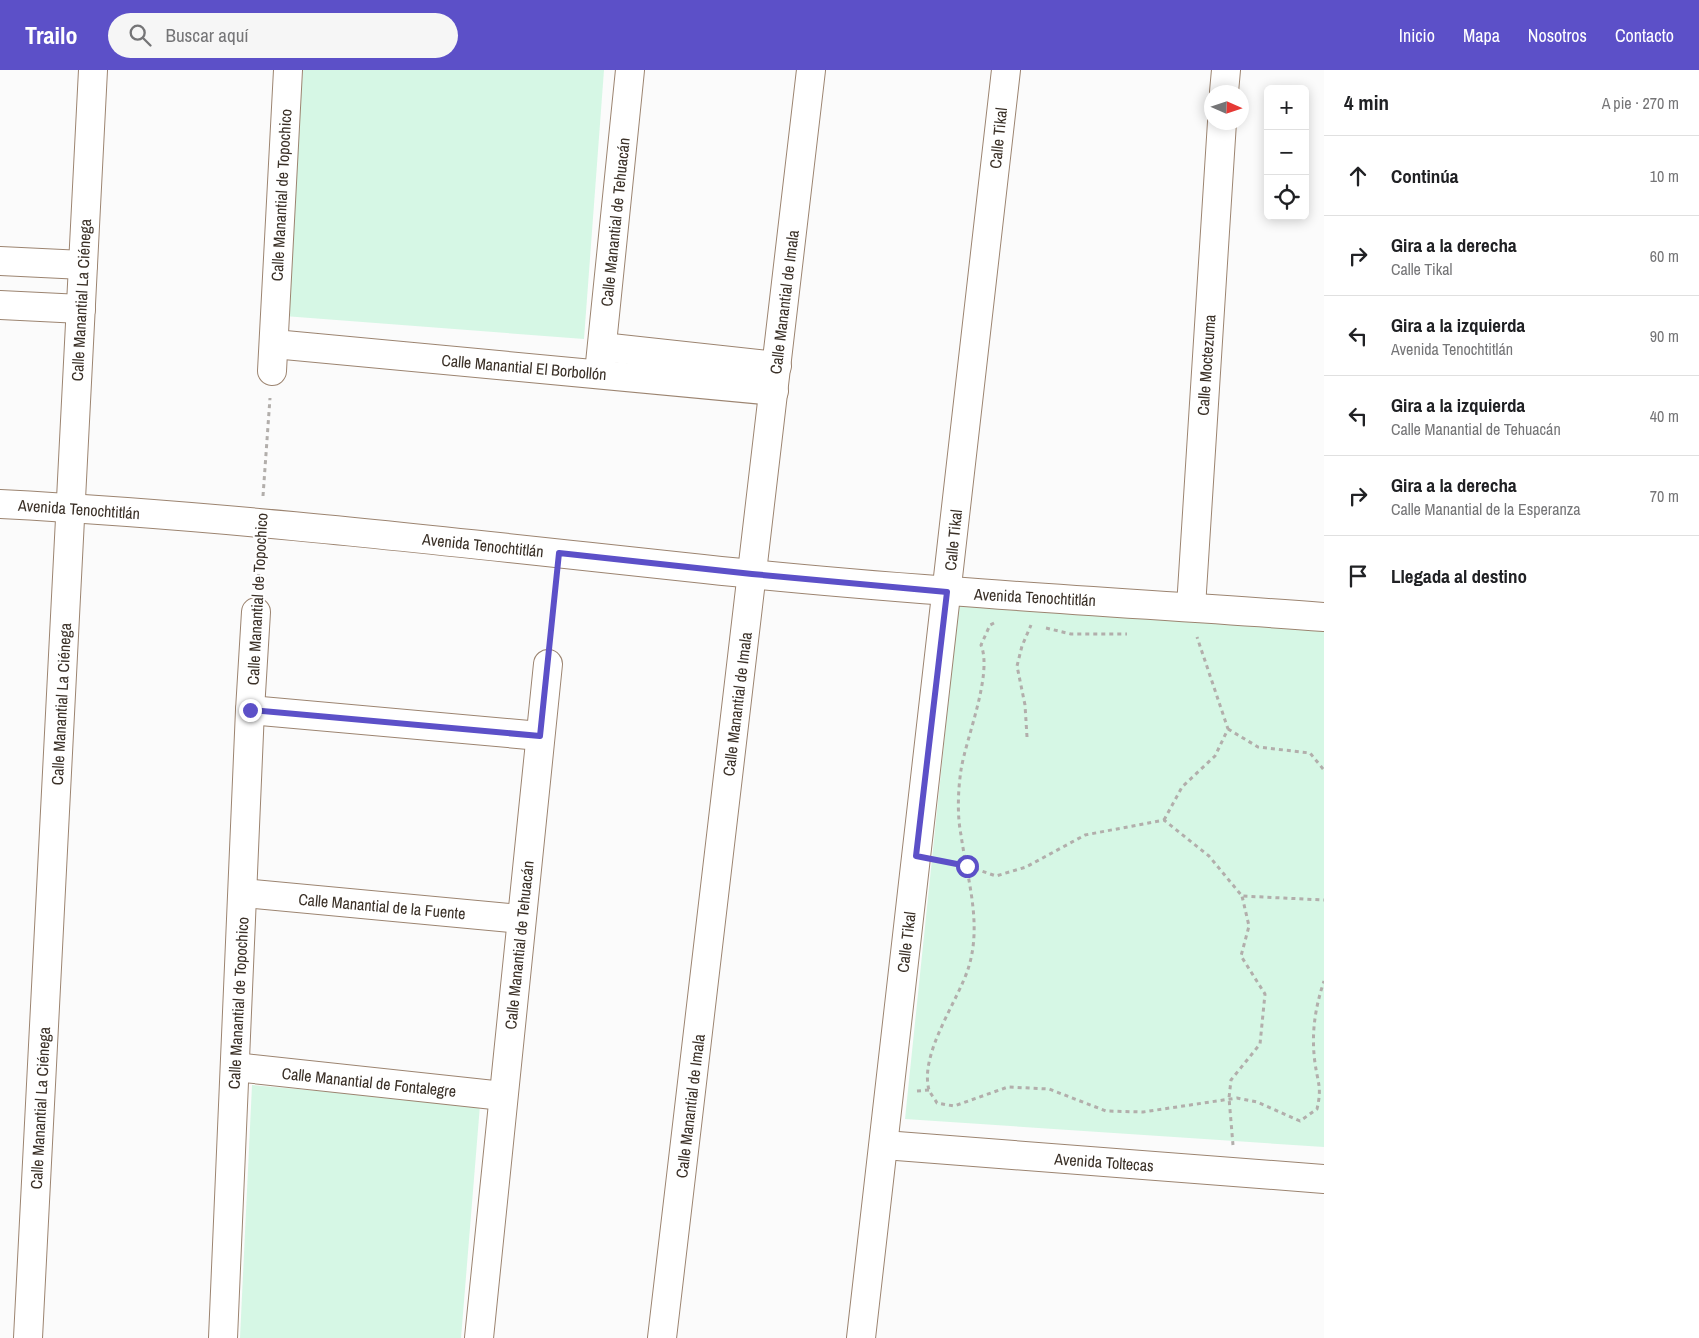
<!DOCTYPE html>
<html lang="es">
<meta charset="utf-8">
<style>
:root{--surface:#fff;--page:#f6f6f6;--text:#202124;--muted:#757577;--line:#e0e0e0;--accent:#5c50c8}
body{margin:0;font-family:"Archivo Narrow",sans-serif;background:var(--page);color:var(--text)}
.controls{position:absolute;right:15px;top:15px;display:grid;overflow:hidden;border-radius:8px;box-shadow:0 2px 12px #0003}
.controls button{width:45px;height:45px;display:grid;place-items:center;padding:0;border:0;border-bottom:1px solid var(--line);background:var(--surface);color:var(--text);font:25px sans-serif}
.compass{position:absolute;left:1204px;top:15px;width:45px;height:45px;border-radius:50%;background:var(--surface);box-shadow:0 2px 12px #0003;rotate:93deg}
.stop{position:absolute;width:15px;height:15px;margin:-11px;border:4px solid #5c50c8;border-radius:50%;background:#fff}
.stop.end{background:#5c50c8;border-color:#fff;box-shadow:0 1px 5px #0008}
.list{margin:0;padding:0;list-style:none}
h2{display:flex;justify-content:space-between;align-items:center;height:65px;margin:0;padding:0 20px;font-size:21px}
h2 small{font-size:16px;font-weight:400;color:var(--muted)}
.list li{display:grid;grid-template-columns:32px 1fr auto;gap:15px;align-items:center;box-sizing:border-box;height:80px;padding:0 20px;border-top:1px solid var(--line)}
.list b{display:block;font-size:19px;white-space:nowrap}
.list p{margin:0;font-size:16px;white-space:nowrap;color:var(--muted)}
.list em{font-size:16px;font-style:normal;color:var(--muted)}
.icon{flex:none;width:28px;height:28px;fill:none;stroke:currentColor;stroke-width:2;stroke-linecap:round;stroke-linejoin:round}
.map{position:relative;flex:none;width:1324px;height:1268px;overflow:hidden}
header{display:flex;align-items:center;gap:30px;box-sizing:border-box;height:70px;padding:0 25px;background:var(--accent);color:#fff}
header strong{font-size:24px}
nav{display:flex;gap:28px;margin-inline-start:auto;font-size:18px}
.search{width:350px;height:45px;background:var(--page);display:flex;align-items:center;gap:12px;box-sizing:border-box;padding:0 18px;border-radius:28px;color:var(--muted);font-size:19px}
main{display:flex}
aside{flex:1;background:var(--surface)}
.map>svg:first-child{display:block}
.green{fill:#d6f7e5}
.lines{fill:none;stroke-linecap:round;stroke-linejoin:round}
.minor-casing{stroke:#9c8470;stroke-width:30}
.path{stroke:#b2aeab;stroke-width:3;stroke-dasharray:4 4;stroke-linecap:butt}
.minor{stroke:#fff;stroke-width:28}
.route{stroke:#5c50c8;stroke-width:6}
.labels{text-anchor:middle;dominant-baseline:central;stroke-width:4;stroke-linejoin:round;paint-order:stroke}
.street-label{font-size:16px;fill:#3a3027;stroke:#fff}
</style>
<header>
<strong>Trailo</strong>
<div class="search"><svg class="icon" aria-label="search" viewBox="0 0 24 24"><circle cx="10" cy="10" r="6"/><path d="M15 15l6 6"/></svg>Buscar aquí</div>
<nav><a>Inicio</a><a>Mapa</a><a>Nosotros</a><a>Contacto</a></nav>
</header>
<main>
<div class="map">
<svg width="1324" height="1268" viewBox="0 0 1324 1268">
<rect width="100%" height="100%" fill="#fbfbfb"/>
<g class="green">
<path d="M 303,0 L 604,0 L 584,269 L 284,246 Z"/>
<path d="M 959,529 L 1324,554 L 1324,1077 L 905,1049 Z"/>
<path d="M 252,1015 L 480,1035 L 461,1268 L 240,1268 Z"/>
</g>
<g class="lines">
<defs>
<g id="minor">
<path d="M 1224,22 L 1226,0"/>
<path d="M 0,191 L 83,195"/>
<path d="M 0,235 L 81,239"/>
<path d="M 274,274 L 774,321"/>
<path d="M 602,277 L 777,296"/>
<path d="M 272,301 L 288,0"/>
<path d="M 599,303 L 630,0"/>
<path d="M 0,434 C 251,447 501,478 751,504 C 942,523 1133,533 1324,547"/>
<path d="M 1191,537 L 1222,52"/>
<path d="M 250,640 L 540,666"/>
<path d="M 243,823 L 521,849"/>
<path d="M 235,997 L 503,1026"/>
<path d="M 884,1075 L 1324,1109"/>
<path d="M 28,1268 L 93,0"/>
<path d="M 223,1268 L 250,640 L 256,542"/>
<path d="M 479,1268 L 548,594"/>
<path d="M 662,1268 L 811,0"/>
<path d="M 861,1268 L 1006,0"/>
</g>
</defs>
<use href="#minor" class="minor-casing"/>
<g class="path">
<path d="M 263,426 L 270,328"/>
<path d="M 258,516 L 260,480"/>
<path d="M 994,553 L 990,555 L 981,575 C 993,604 966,668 961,700 C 958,720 957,745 961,765 C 967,808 982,852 969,896 C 959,930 919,983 929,1020 C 931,1025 935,1029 937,1033 L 954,1036 L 1008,1017 L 1049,1019 L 1106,1041 L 1143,1042 L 1237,1028 L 1257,1032 L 1300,1051 L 1317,1039 C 1322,1017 1318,1014 1315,993 C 1311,964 1315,938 1324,911"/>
<path d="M 1046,558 L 1071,564 L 1127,564"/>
<path d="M 551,568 L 556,510"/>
<path d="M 1228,659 L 1258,677 L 1310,683 L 1324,700"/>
<path d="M 1027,667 L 1025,635 L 1017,596 L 1022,576 L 1031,555"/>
<path d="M 1164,750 L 1182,717 L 1215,686 L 1228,659 L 1197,567"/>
<path d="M 944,791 L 967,796 L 996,806 L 1026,797 L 1085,765 L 1164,750 L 1209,786 L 1242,826 L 1324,830"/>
<path d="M 917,1021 L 929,1020"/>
<path d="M 1233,1075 L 1229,1028 L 1231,1010 L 1260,974 L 1265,924 L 1241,886 L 1249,856 L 1242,826"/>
</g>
<use href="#minor" class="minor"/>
</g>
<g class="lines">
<path class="route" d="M 250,640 L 540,666 L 559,483 L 752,504 L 947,522 L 916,786 L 967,796"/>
</g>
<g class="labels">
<g class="street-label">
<text transform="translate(998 68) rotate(-84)">Calle Tikal</text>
<text transform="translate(281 125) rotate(-87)">Calle Manantial de Topochico</text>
<text transform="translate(615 152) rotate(-84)">Calle Manantial de Tehuacán</text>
<text transform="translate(81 230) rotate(-87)">Calle Manantial La Ciénega</text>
<text transform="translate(784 232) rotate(-83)">Calle Manantial de Imala</text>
<text transform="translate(1206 295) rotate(-86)">Calle Moctezuma</text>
<text transform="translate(524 297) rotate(5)">Calle Manantial El Borbollón</text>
<text transform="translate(79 439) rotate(4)">Avenida Tenochtitlán</text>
<text transform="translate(953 470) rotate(-84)">Calle Tikal</text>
<text transform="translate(483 475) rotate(6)">Avenida Tenochtitlán</text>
<text transform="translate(1035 527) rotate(3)">Avenida Tenochtitlán</text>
<text transform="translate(257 529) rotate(-87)">Calle Manantial de Topochico</text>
<text transform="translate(61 634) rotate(-87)">Calle Manantial La Ciénega</text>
<text transform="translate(737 634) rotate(-83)">Calle Manantial de Imala</text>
<text transform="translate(382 836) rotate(5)">Calle Manantial de la Fuente</text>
<text transform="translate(906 872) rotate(-83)">Calle Tikal</text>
<text transform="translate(519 875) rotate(-84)">Calle Manantial de Tehuacán</text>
<text transform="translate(238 933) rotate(-87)">Calle Manantial de Topochico</text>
<text transform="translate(369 1012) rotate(6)">Calle Manantial de Fontalegre</text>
<text transform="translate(690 1036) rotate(-83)">Calle Manantial de Imala</text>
<text transform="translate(40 1038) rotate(-87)">Calle Manantial La Ciénega</text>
<text transform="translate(1104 1092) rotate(4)">Avenida Toltecas</text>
</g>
</g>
</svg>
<div class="controls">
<button>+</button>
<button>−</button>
<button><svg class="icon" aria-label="locate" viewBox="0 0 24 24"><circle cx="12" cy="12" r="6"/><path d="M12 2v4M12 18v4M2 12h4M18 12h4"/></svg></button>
</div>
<svg class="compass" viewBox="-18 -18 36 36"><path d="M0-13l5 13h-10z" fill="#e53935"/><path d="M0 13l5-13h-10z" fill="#757577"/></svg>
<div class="stop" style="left:967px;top:796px"></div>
<div class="stop end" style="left:250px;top:640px"></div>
</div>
<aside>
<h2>4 min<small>A pie · 270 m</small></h2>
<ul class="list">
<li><svg class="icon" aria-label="ahead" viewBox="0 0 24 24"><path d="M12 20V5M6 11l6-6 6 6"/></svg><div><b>Continúa</b></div><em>10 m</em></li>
<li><svg class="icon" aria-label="right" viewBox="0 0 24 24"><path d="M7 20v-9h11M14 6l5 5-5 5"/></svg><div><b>Gira a la derecha</b><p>Calle Tikal</p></div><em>60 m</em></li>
<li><svg class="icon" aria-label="left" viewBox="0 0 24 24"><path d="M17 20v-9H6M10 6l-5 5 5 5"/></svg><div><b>Gira a la izquierda</b><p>Avenida Tenochtitlán</p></div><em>90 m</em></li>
<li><svg class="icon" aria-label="left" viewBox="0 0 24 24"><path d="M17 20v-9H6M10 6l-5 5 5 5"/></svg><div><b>Gira a la izquierda</b><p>Calle Manantial de Tehuacán</p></div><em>40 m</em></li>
<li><svg class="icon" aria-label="right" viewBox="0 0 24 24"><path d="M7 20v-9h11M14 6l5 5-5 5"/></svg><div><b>Gira a la derecha</b><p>Calle Manantial de la Esperanza</p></div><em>70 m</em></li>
<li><svg class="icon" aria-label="arrive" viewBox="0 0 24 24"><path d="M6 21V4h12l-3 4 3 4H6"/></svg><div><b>Llegada al destino</b></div></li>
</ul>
</aside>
</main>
